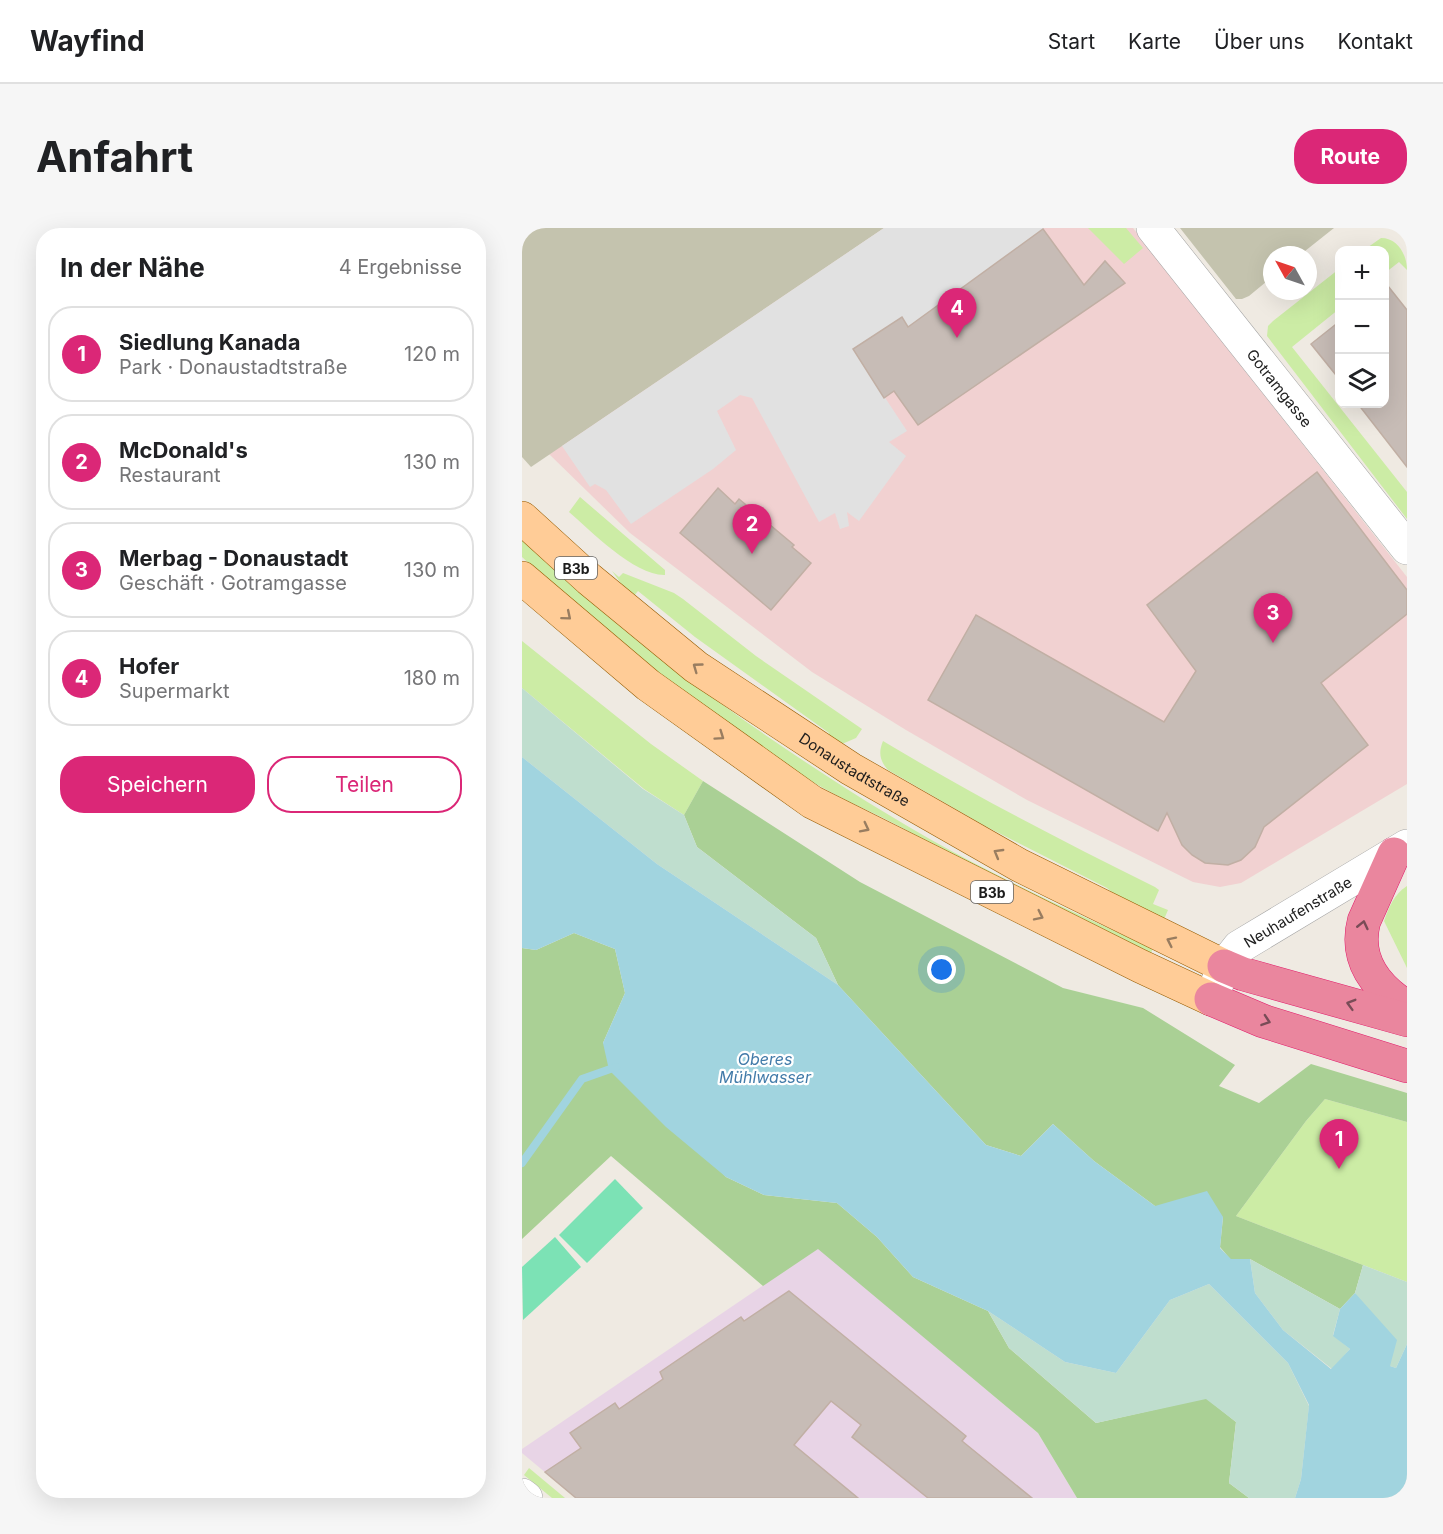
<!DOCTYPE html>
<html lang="de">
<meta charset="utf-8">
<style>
:root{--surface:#fff;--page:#f6f6f6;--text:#202124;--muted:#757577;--line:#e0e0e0;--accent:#db2777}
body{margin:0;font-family:Inter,sans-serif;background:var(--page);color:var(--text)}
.controls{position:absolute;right:18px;top:18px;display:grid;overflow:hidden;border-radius:12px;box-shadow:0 6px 24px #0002}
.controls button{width:54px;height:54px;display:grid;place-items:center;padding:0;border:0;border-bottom:2px solid var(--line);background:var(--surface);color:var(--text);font:30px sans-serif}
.compass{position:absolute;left:741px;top:18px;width:54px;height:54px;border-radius:50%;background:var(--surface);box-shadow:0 6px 24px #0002;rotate:310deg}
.you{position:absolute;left:420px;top:742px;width:21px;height:21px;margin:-15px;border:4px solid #fff;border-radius:50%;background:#1a73e8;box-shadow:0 0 0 9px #1a73e833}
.badge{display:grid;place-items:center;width:39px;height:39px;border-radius:50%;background:var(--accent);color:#fff;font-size:20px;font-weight:700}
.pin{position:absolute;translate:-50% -50px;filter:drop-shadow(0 2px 3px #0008)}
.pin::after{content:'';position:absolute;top:32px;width:21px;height:18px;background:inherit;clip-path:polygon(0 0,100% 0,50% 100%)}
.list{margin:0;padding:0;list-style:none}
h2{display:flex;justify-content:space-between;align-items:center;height:78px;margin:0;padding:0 24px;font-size:26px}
h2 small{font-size:20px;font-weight:400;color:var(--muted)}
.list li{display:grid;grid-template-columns:39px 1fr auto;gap:18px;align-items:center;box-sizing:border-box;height:96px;margin:0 12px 12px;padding:0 12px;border:2px solid var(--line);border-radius:24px}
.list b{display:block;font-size:22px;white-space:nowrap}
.list p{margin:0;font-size:20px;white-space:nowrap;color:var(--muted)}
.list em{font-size:20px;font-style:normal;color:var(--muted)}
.actions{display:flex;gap:12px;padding:18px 24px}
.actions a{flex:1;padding:14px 0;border:2px solid var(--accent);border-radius:24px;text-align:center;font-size:21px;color:var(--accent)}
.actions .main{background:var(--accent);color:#fff}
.icon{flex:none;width:33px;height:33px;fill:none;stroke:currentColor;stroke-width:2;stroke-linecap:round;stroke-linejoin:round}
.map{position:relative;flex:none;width:885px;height:1270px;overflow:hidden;border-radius:24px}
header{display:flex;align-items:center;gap:36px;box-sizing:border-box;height:84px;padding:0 30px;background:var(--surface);border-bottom:2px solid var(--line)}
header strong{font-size:28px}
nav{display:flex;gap:33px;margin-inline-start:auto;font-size:21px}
.intro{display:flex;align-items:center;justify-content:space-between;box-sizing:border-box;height:144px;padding:0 36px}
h1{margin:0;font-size:42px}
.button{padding:15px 27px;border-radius:24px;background:var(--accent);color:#fff;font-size:21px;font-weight:700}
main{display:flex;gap:36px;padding:0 36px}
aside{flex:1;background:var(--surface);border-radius:24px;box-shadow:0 6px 24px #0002}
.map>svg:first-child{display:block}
.commercial{fill:#f1d1d1}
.industrial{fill:#e8d4e6}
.construction{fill:#c4c3ae}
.grass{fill:#cceca5}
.forest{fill:#aad095}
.wetland{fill:#bfdece}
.pitch{fill:#7ce2b5}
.parking{fill:#e1e1e1}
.water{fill:#a1d4df}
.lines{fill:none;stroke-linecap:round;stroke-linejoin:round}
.stream{stroke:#a1d4df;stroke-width:8}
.building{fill:#c7bcb6;stroke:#c1afa4;stroke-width:1.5}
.minor-casing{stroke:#a4a4a4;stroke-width:34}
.major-casing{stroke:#965c00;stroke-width:34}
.highway-casing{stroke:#e11c6b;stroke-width:34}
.minor{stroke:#fff;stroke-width:33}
.major{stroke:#ffcc97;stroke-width:33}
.highway{stroke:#ea869e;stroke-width:33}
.oneway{stroke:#997d60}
.oneway2{stroke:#794c57}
.labels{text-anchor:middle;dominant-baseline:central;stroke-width:4.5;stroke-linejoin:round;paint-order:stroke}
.shield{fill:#fff;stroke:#616161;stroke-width:1.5}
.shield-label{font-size:14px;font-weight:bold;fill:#1d1d1d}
.street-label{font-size:15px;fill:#1d1d1d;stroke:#fff}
.water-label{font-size:16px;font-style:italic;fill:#427ba9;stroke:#fff}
</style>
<header>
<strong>Wayfind</strong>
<nav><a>Start</a><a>Karte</a><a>Über uns</a><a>Kontakt</a></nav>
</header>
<div class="intro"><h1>Anfahrt</h1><a class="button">Route</a></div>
<main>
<aside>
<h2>In der Nähe<small>4 Ergebnisse</small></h2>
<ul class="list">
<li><span class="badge">1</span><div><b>Siedlung Kanada</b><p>Park · Donaustadtstraße</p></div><em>120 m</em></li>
<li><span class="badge">2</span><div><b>McDonald's</b><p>Restaurant</p></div><em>130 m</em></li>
<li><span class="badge">3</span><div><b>Merbag - Donaustadt</b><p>Geschäft · Gotramgasse</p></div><em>130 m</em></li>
<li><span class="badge">4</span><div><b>Hofer</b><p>Supermarkt</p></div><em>180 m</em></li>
</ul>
<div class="actions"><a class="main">Speichern</a><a>Teilen</a></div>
</aside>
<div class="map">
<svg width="885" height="1270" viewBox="0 0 885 1270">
<rect width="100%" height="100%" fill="#efeae2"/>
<path class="commercial" d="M 362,0 L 611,0 L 885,349 L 885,556 L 719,655 L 698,659 L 671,654 L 505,572 L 384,502 L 290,444 L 108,305 L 27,226 Z"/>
<path class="industrial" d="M 296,1020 L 516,1205 L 555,1270 L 54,1270 L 0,1225 L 0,1221 Z"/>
<g class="construction">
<path d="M 0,0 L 362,0 L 9,239 L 0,229 Z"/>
<path d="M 658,0 L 812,0 L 778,27 L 750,27 L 750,49 L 727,68 L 720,71 L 714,71 Z"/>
</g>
<g class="grass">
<path d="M 566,0 L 604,0 L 621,20 L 602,36 Z"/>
<path d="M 859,10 C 876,10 885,27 885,42 L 877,34 L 863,45 L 862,22 L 842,22 Z"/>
<path d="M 817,41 L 817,81 L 770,119 L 885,264 L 885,291 L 745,108 L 746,98 L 751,93 Z"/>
<path d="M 58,269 L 143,342 L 143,347 C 113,348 69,303 47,284 Z"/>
<path d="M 0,312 C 70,379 147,439 226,495 C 298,545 372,593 450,634 C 509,665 570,693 631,720 L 629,725 C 546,688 465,646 386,603 C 354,585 320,572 289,553 C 189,492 101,416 12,340 L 0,329 Z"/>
<path d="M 90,343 L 97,349 L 101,345 L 152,365 L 161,371 L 234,428 L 340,501 L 334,510 L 320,516 L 304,510 L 307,505 L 173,409 L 116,363 L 112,368 L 108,368 Z"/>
<path d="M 0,413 L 129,516 L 181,553 L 162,587 L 122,561 L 0,460 Z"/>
<path d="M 361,513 C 449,566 540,613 633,659 L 637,662 L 631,676 L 646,682 L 640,696 L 609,681 L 585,660 L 463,598 L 366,542 C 358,533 356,525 361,513 Z"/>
<path d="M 885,658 L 885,740 L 862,693 C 867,679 872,666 885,658 Z"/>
<path d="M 803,871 L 885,894 L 885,1054 L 714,988 L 784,893 Z"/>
<path d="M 7,1240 L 43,1270 L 30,1270 L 2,1247 Z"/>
</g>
<g class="forest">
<path d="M 181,553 L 338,654 L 541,760 L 621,780 L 713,837 L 697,858 L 737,875 L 789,836 L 885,865 L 885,894 L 803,871 L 784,893 L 714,988 L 841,1037 L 833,1065 L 818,1081 L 728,1031 L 709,1032 L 698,1019 L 701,989 L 633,978 L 572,933 L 531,896 L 499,928 L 464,917 L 316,757 L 294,710 L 175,619 L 162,587 Z"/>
<path d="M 52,705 L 93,721 L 103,765 L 81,815 L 204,949 L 242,967 L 315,975 L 355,1009 L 391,1049 L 466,1083 L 487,1120 L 574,1195 L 684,1170 L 714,1194 L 707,1255 L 727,1270 L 555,1270 L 516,1205 L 296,1021 L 241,1058 L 89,928 L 0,1011 L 0,720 L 14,722 Z"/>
</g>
<g class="wetland">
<path d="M 0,460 L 121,561 L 162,587 L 175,619 L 294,710 L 316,757 L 135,636 L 0,529 Z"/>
<path d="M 728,1031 L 818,1081 L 811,1107 L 828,1121 L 810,1141 L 761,1102 L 733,1065 Z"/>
<path d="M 841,1037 L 885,1054 L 885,1116 L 874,1140 L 868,1138 L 833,1065 Z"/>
<path d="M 687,1056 L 766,1135 L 787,1178 L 779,1251 L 773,1270 L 727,1270 L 707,1255 L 714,1194 L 684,1171 L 574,1195 L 487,1120 L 466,1083 L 543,1134 L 594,1145 L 648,1072 Z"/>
</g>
<g class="pitch">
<path d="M 93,951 L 121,980 L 65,1035 L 37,1007 Z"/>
<path d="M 33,1009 L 59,1039 L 1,1092 L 0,1039 Z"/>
</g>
<path class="parking" d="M 362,0 L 522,0 L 386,99 L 380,90 L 331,121 L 385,203 L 367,214 L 384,228 L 337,293 L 325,284 L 327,298 L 318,301 L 313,285 L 297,294 L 230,170 L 218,167 L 195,183 L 214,222 L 191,241 L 109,296 L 84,262 L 73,256 L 68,259 L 40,218 Z"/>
<path class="water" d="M 0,529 L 135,636 L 316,757 L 464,917 L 499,928 L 531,896 L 572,933 L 633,978 L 685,963 L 701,989 L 698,1020 L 709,1031 L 728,1031 L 733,1065 L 761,1102 L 809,1141 L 828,1121 L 811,1108 L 818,1081 L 833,1065 L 875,1112 L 868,1138 L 874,1140 L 885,1116 L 885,1270 L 773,1270 L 779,1251 L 787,1177 L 766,1135 L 687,1056 L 648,1072 L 594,1145 L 543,1134 L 466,1083 L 391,1049 L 355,1009 L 315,975 L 242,967 L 204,949 L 144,899 L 87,842 L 81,815 L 103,765 L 93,721 L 52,705 L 14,722 L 0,720 Z"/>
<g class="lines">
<path class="stream" d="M 0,935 L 60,851 L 94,839"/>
</g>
<g class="building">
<path d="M 521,1 L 562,57 L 583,33 L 603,55 L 396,197 L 372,163 L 362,170 L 331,121 L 380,89 L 386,99 Z"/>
<path d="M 862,53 L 885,82 L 885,239 L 836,176 L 862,176 Z"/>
<path d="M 818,93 L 818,152 L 789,116 Z"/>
<path d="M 795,244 L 885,362 L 885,386 L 799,455 L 846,517 L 742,599 L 733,619 L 719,632 L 706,637 L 683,635 L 670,627 L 660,617 L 645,585 L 636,603 L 406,472 L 454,387 L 642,494 L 674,443 L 625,377 Z"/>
<path d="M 196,260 L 213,276 L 217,271 L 272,317 L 270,319 L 289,335 L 249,382 L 158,305 Z"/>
<path d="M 267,1063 L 444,1208 L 440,1213 L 510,1270 L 406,1270 L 330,1209 L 339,1197 L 309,1173 L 272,1217 L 336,1270 L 54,1270 L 23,1244 L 59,1220 L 48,1205 L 93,1175 L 97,1181 L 141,1151 L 138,1144 L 219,1089 L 222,1093 Z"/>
</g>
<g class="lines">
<defs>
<g id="minor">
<path id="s1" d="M 631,0 L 885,320"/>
<path id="s2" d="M 689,771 L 702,738 L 717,719 L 885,618"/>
<path d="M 0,1267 L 4,1270"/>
</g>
<g id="major">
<path id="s3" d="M 0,290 L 67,351 L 174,439 L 329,541 L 497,637 L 702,738"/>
<path d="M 0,350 L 126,457 L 290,574 L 618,738 L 689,771"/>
</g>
<g id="highway">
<path d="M 872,626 L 842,693 C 832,731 854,760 885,779"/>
<path d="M 702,738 L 721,746 L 885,792"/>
<path d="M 689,771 L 741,793 L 885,838"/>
</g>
</defs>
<use href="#minor" class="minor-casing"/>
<use href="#major" class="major-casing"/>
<use href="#highway" class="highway-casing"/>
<use href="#minor" class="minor"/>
<use href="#major" class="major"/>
<use href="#highway" class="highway"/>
</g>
<defs><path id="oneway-chevron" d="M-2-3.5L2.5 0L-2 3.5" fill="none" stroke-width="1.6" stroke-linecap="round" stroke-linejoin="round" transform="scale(1.5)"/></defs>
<g class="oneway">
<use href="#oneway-chevron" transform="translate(45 388) rotate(40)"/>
<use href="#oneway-chevron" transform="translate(175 439) rotate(-144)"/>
<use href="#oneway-chevron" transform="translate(198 508) rotate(35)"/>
<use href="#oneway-chevron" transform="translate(343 600) rotate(27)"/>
<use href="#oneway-chevron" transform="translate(476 625) rotate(-150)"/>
<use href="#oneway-chevron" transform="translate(517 688) rotate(26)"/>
<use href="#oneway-chevron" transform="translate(649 713) rotate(-154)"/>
</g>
<g class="oneway2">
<use href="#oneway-chevron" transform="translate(841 697) rotate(-77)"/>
<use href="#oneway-chevron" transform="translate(829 776) rotate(-164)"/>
<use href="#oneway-chevron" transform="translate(744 793) rotate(19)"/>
</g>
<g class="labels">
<g class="shield">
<rect x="33" y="329" width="42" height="22" rx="4.5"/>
<rect x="449" y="653" width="42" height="22" rx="4.5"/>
</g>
<g class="shield-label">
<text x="54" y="340">B3b</text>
<text x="470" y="664">B3b</text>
</g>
<g class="street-label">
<text stroke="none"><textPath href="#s1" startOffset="204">Gotramgasse</textPath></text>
<text stroke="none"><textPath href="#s3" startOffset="418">Donaustadtstraße</textPath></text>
<text stroke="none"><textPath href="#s2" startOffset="128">Neuhaufenstraße</textPath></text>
</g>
<g class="water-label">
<text x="243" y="831">Oberes<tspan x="243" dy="18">Mühlwasser</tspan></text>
</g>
</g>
</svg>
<div class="controls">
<button>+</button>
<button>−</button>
<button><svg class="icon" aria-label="layers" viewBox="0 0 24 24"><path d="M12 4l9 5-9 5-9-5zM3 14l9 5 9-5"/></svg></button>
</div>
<svg class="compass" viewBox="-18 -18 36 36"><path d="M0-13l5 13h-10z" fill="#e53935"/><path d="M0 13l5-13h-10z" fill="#757577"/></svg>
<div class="you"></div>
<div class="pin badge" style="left:817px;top:941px">1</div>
<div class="pin badge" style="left:230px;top:326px">2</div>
<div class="pin badge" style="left:751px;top:415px">3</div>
<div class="pin badge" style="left:435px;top:110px">4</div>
</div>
</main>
